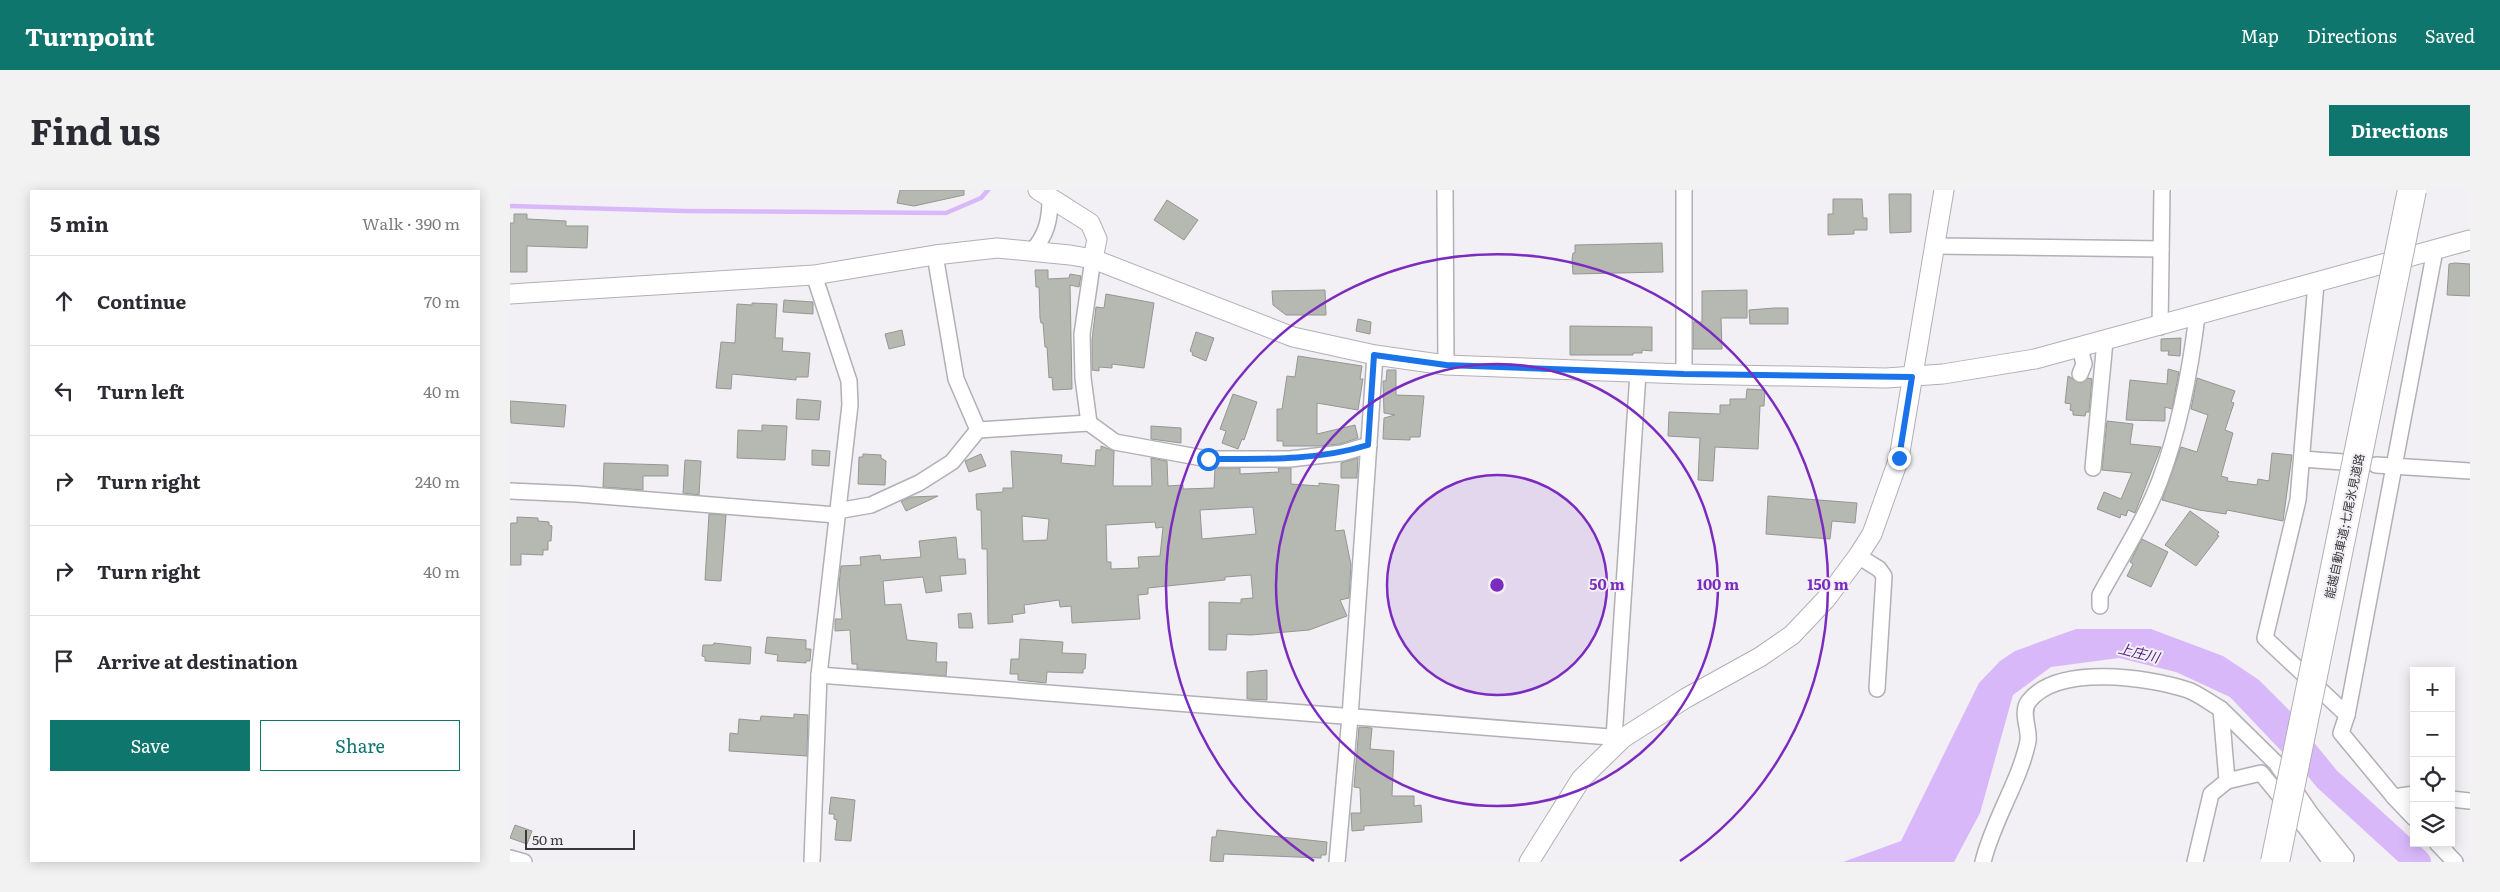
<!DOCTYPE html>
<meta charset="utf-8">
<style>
:root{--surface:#fff;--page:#f2f2f3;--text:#2b2b33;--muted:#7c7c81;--line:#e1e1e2;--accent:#0f766e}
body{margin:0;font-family:Literata,"Noto Sans JP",serif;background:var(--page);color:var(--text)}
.controls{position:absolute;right:15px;bottom:15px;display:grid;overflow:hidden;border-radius:0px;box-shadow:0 2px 12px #0003}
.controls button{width:45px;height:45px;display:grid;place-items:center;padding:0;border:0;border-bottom:1px solid var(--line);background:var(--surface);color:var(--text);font:25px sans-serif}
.scale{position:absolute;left:15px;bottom:12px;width:110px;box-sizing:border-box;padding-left:5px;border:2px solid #383739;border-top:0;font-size:14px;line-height:18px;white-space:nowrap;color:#383739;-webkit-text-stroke:4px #f2eff5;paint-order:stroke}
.stop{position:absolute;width:15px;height:15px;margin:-11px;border:4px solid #1a73e8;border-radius:50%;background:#fff}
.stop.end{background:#1a73e8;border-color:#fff;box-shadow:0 1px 5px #0008}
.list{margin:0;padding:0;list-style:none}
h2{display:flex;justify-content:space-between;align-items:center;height:65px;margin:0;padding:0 20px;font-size:21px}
h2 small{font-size:16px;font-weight:400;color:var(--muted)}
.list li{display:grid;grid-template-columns:32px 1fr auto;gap:15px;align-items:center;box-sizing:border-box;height:90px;padding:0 20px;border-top:1px solid var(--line)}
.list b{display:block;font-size:19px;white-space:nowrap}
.list em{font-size:16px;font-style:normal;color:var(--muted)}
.actions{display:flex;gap:10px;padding:15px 20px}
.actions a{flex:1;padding:11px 0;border:1px solid var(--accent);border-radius:0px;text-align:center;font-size:18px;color:var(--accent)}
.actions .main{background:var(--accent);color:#fff}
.icon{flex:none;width:28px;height:28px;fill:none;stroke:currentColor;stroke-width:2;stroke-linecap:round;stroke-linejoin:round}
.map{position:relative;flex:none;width:1960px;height:672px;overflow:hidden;border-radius:0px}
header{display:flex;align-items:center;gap:30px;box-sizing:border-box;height:70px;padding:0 25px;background:var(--accent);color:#fff}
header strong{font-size:24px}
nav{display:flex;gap:28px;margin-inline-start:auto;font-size:18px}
.intro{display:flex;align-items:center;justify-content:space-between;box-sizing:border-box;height:120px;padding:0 30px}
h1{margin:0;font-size:35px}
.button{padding:12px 22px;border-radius:0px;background:var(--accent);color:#fff;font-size:18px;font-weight:700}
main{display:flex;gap:30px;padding:0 30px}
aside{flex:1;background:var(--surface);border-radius:0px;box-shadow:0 2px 12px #0003}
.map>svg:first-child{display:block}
.water{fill:#d9b8fa}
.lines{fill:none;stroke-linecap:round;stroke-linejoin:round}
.stream{stroke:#d9b8fa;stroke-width:4.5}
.river{stroke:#d9b8fa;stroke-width:26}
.building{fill:#b6b8b2;stroke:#959791;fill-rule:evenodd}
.minor-casing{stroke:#b2afb6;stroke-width:18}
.tertiary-casing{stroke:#b2afb6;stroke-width:21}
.minor{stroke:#fff;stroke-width:15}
.tertiary{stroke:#fff;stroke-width:19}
.motorway-bridge-casing{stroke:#b2afb6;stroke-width:30;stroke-linecap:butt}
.motorway-bridge{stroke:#fff;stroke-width:28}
.route{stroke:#1a73e8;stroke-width:6}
.ring{fill:none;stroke:#7b2cbf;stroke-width:2.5}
.labels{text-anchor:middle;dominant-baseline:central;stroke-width:4;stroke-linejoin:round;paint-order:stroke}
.street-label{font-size:12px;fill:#383739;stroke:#f2eff5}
.water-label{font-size:14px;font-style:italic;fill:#58217f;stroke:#f2eff5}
.centre{fill:#7b2cbf;stroke:#f2eff5;stroke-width:2.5}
.ring-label{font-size:15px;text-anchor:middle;font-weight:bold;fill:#7b2cbf;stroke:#f2eff5;stroke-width:4;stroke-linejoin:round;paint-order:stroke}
</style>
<header>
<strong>Turnpoint</strong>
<nav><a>Map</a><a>Directions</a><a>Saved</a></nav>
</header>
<div class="intro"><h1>Find us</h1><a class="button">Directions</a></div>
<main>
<aside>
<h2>5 min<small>Walk · 390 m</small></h2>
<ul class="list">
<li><svg class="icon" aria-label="ahead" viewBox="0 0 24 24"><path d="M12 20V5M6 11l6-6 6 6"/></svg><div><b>Continue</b></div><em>70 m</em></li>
<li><svg class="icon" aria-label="left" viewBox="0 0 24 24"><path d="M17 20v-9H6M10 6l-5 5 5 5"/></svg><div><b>Turn left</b></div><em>40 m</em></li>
<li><svg class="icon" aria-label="right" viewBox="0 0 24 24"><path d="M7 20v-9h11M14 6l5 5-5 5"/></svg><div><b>Turn right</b></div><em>240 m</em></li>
<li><svg class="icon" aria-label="right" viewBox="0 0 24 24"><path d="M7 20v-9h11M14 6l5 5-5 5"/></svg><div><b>Turn right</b></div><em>40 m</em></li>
<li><svg class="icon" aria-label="arrive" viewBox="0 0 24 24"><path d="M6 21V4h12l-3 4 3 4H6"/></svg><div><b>Arrive at destination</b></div></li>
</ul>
<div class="actions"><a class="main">Save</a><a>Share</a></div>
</aside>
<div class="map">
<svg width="1960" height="672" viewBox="0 0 1960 672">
<rect width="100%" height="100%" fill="#f2eff5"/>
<path class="water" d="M 1566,439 L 1641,439 L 1713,466 L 1749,490 L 1785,526 L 1778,568 L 1720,507 L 1666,482 L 1609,468 L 1541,477 L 1503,505 L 1470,623 L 1444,672 L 1333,672 L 1391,651 L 1469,493 L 1490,471 L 1505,461 Z"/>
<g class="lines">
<path class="stream" d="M 0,16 L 175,21 L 436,23 L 471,8 L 478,0"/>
<path class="river" d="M 1777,540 L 1817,589 L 1908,672"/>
</g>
<g class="building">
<path d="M 390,0 L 454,0 L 454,5 L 404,16 L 387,13 Z"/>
<path d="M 1379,4 L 1401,4 L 1401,42 L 1380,43 Z"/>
<path d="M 1323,9 L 1352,9 L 1353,28 L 1357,28 L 1357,40 L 1344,40 L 1344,44 L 1318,45 L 1318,24 L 1323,24 Z"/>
<path d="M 657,10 L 688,30 L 674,50 L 644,30 Z"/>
<path d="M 4,24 L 17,24 L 17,29 L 56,31 L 56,36 L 78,36 L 77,58 L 17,56 L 17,82 L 0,82 L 0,33 L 4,33 Z"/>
<path d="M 1152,53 L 1153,82 L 1063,84 L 1062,69 L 1063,63 L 1065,63 L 1065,55 Z"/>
<path d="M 1945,73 L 1960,74 L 1960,106 L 1937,105 L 1939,74 Z"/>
<path d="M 525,80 L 538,80 L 538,89 L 559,88 L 560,84 L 571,86 L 569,97 L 560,95 L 562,199 L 543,200 L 542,187 L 539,188 L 537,157 L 535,157 L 533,133 L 531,133 L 530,128 L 529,97 L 526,97 Z"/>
<path d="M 815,100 L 816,125 L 776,125 L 763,115 L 762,101 Z"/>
<path d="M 1237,100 L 1237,128 L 1211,128 L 1212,159 L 1183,159 L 1183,132 L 1192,132 L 1192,101 Z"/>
<path d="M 596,104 L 644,113 L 634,178 L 602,174 L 602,178 L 589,177 L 589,181 L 582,180 L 582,150 L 586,117 L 594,118 Z"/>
<path d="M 274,110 L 303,112 L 303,124 L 273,122 Z"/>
<path d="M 242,113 L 267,114 L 265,148 L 273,148 L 272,161 L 300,163 L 298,187 L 286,187 L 286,190 L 222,184 L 221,199 L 206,198 L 211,152 L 225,153 L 227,114 L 242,115 Z"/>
<path d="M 1264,118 L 1278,118 L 1278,134 L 1240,134 L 1239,120 Z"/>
<path d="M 848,129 L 861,132 L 860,144 L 846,141 Z"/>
<path d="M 1060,136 L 1142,137 L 1142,161 L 1132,160 L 1132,163 L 1123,163 L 1123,165 L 1060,165 Z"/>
<path d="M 392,140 L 395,155 L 379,159 L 375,144 Z"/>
<path d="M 686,142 L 704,148 L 696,171 L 682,165 L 683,163 L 680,161 Z"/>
<path d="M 1671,148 L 1670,166 L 1658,165 L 1659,161 L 1651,161 L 1651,149 Z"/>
<path d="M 788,166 L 852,176 L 850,189 L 853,189 L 848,220 L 807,213 L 807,244 L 845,235 L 848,248 L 830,254 L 808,256 L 773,256 L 773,251 L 767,251 L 767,219 L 772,219 L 777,186 L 785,187 Z"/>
<path d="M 1658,179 L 1669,182 L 1662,219 L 1655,217 L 1655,231 L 1616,230 L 1620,190 L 1657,194 Z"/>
<path d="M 877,180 L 886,180 L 886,205 L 914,206 L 910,247 L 900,247 L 900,250 L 873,249 L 874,228 L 885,225 L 874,223 L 873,191 L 876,191 Z"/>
<path d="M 1558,186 L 1571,193 L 1578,188 L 1582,189 L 1579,222 L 1576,222 L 1575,226 L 1563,225 L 1563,221 L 1560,220 L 1561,214 L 1555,213 Z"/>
<path d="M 1687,188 L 1725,201 L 1721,212 L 1724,213 L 1715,240 L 1723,243 L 1711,286 L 1718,288 L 1717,291 L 1747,295 L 1748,289 L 1759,291 L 1762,263 L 1782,265 L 1773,331 L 1717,320 L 1716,324 L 1689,320 L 1652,310 L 1671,257 L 1687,262 L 1698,225 L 1681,219 Z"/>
<path d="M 1237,199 L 1255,200 L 1254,216 L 1250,216 L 1248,259 L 1205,257 L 1203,291 L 1188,290 L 1190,248 L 1158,246 L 1159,222 L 1210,224 L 1210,215 L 1220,215 L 1220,209 L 1236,209 Z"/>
<path d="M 723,204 L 747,212 L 734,250 L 732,249 L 728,259 L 712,253 L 716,241 L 710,239 Z"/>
<path d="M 287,209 L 311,211 L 309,230 L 286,229 Z"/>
<path d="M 0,211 L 56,215 L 54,237 L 1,233 Z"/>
<path d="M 1597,231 L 1623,234 L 1620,254 L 1651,257 L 1625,323 L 1618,320 L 1616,326 L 1611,324 L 1610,328 L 1587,319 L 1594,302 L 1611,309 L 1622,283 L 1592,280 Z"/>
<path d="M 252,235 L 277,236 L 275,270 L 227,268 L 228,240 L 252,241 Z"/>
<path d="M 641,236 L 671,238 L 671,253 L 641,249 Z"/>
<path d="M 591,256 L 604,261 L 603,296 L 642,296 L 641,268 L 657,271 L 658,296 L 673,295 L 673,299 L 704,298 L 705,278 L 730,278 L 730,284 L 769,282 L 768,278 L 781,278 L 781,294 L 809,296 L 809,293 L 829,295 L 825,341 L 834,340 L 841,375 L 839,408 L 830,410 L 837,426 L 799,440 L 741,445 L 717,444 L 716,460 L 699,460 L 699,412 L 731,413 L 731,409 L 743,408 L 741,385 L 715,387 L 715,390 L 638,398 L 638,404 L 628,405 L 630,429 L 562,433 L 561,416 L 550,417 L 549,410 L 514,415 L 515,423 L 502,425 L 503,432 L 478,434 L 477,359 L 472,359 L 471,320 L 467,320 L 466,304 L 493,302 L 493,298 L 503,298 L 501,261 L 552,265 L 551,273 L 585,276 L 586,260 L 591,260 ZM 743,317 L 746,344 L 692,349 L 690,320 ZM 512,326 L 539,329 L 537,350 L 513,351 ZM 645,332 L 646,338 L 653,337 L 650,366 L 628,367 L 629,378 L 601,379 L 601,372 L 597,372 L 596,335 Z"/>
<path d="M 302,260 L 320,261 L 319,276 L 302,275 Z"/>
<path d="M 353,264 L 371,265 L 371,268 L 376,271 L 375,295 L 348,294 L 349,267 L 353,267 Z"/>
<path d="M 471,264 L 476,276 L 459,282 L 455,271 Z"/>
<path d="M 848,268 L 847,288 L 831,288 L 831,273 Z"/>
<path d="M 175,270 L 191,271 L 189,305 L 173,303 Z"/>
<path d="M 94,273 L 158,275 L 158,286 L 133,286 L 133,300 L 93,297 Z"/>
<path d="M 428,306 L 396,321 L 391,311 L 401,307 Z"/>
<path d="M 1258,306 L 1347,313 L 1345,333 L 1322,331 L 1320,349 L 1256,344 Z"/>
<path d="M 1680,321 L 1709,342 L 1707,345 L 1709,346 L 1686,376 L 1655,355 Z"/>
<path d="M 199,324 L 216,325 L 211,391 L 195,390 Z"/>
<path d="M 7,327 L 28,328 L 28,331 L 39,332 L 39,335 L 42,336 L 41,351 L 38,351 L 38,360 L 33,360 L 33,365 L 11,364 L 11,375 L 0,375 L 0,337 L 1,333 L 7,333 Z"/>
<path d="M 446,347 L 448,369 L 455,369 L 456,384 L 430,386 L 432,401 L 416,403 L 413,387 L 373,391 L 375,415 L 391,414 L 397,450 L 427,453 L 426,472 L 437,472 L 436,486 L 347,479 L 347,474 L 342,474 L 340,440 L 325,441 L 325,429 L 332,429 L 329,394 L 331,376 L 351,375 L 350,367 L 370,365 L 371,370 L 411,367 L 409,351 Z"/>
<path d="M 1632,349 L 1658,362 L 1641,397 L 1617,386 L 1623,374 L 1620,372 Z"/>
<path d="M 461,423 L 463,438 L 449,438 L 448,424 Z"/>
<path d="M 257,447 L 296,450 L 296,459 L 301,459 L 300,471 L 296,471 L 296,473 L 267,471 L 268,465 L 255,463 Z"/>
<path d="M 510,449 L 553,452 L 552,463 L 576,464 L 575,479 L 573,479 L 573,483 L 537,482 L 536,493 L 508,490 L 508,484 L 500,484 L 501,469 L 509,469 Z"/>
<path d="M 204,453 L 241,457 L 240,474 L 195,471 L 195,467 L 192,466 L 193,455 L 203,455 Z"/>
<path d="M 757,480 L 757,510 L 737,509 L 737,482 Z"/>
<path d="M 284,524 L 298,525 L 297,566 L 219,561 L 220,543 L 228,544 L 229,529 L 250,531 L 251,526 L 284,528 Z"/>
<path d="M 849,537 L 862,538 L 860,559 L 884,561 L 882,606 L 904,606 L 904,616 L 911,615 L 912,632 L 854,636 L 854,640 L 842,641 L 841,623 L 851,623 L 850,598 L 844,597 Z"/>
<path d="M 321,607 L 345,610 L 341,651 L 325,650 L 327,630 L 324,629 L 324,624 L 319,624 Z"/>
<path d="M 5,635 L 22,641 L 17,654 L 0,648 Z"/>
<path d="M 707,640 L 817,652 L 816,665 L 811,665 L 811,668 L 714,664 L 713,672 L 700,671 L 702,647 L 706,647 Z"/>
</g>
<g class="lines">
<defs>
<g id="minor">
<path d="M 935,0 L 936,175"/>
<path d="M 1174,0 L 1174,184"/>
<path d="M 1425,56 L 1651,59"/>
<path d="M 522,61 C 537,45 540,29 540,8"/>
<path d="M 425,65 L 446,189 L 468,240"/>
<path d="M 1806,93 L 1788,310 L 1755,448 L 1837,525 L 1925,60"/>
<path d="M 1650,137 L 1652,0"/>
<path d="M 1570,184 L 1574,174 L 1570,158"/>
<path d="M 579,233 L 573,188 L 572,144 L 583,69"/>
<path d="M 1792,269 L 1833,272"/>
<path d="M 1866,275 L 1960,281"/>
<path d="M 1583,278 L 1595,151"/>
<path d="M 0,301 L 67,304 L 326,325"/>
<path d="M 327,321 L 361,315 L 409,293 L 442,272 L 468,240 L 579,233 L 605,252 L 698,269 L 780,269 L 832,263 L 859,255"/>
<path d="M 1348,366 L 1369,379 L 1374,386 L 1367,499"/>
<path d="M 1590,416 L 1590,405 C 1610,368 1635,330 1650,290 C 1670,237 1680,183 1687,126"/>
<path d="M 309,485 L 1113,548"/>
<path d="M 1837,525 L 1831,543 L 1884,607 L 1904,604"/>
<path d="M 1104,548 L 1128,183"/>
<path d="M 1717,591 L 1751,583 L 1796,638 L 1821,672"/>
<path d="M 1884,607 L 1904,628"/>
<path d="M 1941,609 L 1960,611"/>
<path d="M 1927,653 L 1945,672"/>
<path d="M 0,668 L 14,672"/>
<path d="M 302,672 L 309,485 L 340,215 L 339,191 L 304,85"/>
<path d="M 827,672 L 840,527 L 865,165"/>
<path d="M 1473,672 C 1483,630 1510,591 1518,551 C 1520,539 1510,522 1519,511 C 1548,474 1639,487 1678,500 C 1689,504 1700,513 1711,519"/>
<path d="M 1685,672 L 1701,604 L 1717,591 L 1711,519 L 1766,573 L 1801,624 L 1836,668 L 1835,672"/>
</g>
<g id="tertiary">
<path d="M 528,0 L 580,33 L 587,49 L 583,69"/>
<path d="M 0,104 L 304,85 L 425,65 L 487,58 L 560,65 L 583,69 L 783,147 L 865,165 L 936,175 L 1174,184 L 1376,188 L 1433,184 L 1525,169 L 1960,50"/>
<path d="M 1019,672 L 1071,589 L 1113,548 L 1176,508 L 1250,467 L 1282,445 L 1316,409 L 1348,366 L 1362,344 L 1389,268 L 1434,0"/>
</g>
</defs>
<use href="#minor" class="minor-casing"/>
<use href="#tertiary" class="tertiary-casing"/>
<use href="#minor" class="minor"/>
<use href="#tertiary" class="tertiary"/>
<defs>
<path id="motorway-bridge" d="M 1765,672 L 1902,0"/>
</defs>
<use href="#motorway-bridge" class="motorway-bridge-casing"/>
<use href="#motorway-bridge" class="motorway-bridge"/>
</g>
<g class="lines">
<path class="route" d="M 698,269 C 752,269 806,271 858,255 L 864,165 L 936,175 L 1174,184 L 1402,187 L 1389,268"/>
</g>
<circle cx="987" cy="395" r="110" fill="#7b2cbf" fill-opacity=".12"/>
<g class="ring">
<circle cx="987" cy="395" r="110"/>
<circle cx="987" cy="395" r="221"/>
<path d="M804 671A331 331 0 1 1 1170 671"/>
</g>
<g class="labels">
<g class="street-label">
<text transform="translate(1834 336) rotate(-78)">能越自動車道;七尾氷見道路</text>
</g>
<g class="water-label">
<text transform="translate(1629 462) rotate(14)">上庄川</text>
</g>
</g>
<circle cx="987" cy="395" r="8" class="centre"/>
<g class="ring-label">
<text x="1097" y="400">50 m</text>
<text x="1208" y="400">100 m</text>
<text x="1318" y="400">150 m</text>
</g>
</svg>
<div class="controls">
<button>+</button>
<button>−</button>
<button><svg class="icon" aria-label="locate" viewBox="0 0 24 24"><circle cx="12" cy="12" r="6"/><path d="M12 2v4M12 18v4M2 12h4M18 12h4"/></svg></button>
<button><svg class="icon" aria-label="layers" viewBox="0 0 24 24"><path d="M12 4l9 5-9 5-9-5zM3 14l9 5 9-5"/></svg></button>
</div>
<div class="scale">50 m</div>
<div class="stop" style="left:698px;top:269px"></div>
<div class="stop end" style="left:1389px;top:268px"></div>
</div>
</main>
